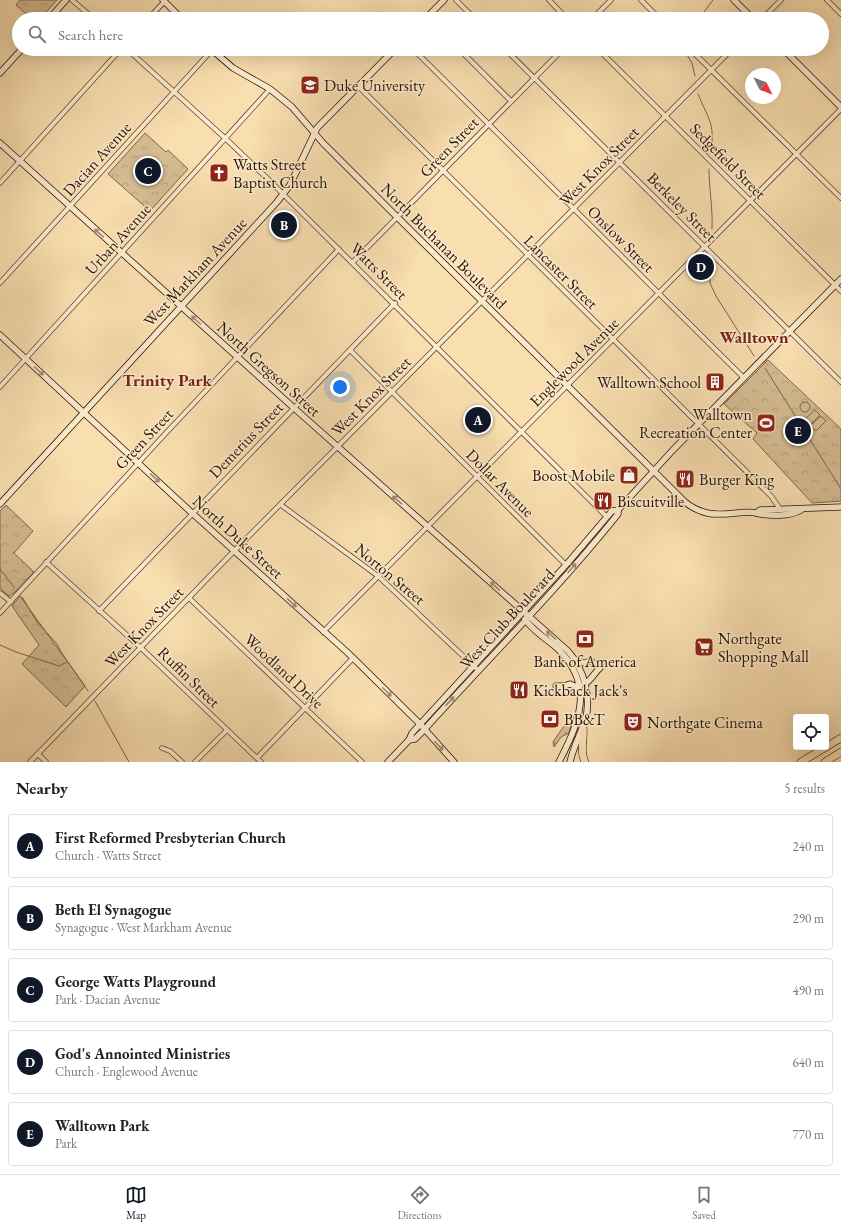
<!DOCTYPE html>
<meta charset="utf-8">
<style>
:root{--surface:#fff;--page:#f2f2f2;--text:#222;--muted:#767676;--line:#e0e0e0;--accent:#111827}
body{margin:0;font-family:"EB Garamond",serif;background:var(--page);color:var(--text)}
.controls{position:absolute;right:12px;bottom:12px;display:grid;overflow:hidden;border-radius:4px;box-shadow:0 4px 16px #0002}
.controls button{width:36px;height:36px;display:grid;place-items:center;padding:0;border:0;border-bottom:1px solid var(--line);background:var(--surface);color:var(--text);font:20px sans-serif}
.compass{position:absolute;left:745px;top:68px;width:36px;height:36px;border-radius:50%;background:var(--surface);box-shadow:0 4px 16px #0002;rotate:132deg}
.you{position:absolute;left:340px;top:387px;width:14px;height:14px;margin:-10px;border:3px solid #fff;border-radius:50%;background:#1a73e8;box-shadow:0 0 0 6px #1a73e833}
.badge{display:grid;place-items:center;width:26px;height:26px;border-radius:50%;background:var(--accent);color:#fff;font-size:13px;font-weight:700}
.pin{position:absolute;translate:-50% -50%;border:2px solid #fff;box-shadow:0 1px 4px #0006}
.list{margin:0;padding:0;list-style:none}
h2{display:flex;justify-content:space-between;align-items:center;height:52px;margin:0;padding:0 16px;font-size:17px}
h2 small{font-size:13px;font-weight:400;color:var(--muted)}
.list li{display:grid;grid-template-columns:26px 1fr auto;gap:12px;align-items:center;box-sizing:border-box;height:64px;margin:0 8px 8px;padding:0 8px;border:1px solid var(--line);border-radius:4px}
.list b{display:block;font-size:15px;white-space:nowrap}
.list p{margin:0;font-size:13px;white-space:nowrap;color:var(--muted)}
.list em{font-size:13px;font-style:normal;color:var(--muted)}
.icon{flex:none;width:22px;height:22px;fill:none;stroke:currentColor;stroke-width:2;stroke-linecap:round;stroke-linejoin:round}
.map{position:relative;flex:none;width:841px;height:762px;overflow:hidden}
.search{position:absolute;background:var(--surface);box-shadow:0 4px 16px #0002;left:12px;right:12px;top:12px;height:44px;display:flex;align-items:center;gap:10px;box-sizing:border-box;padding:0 14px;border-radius:22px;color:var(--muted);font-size:15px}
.sheet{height:412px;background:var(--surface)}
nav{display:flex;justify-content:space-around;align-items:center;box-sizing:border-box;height:56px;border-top:1px solid var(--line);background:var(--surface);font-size:11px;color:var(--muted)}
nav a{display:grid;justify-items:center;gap:2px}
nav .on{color:var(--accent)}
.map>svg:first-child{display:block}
.forest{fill:url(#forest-firs);stroke:#7e664a}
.park{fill:url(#park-crowns);stroke:#7e664a}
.pitch{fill:#d5bb92;stroke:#7e664a}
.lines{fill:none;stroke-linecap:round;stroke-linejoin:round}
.stream{stroke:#7b6346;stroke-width:1}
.street-casing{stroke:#5c452d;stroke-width:5.5}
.secondary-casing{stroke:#281201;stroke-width:7}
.highway-casing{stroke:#281201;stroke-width:8}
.street{stroke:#fbeacc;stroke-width:4}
.secondary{stroke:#fbeacc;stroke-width:5.5}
.highway{stroke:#f9deb0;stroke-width:7}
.oneway{stroke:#9c8971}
.labels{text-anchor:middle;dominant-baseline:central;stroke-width:3;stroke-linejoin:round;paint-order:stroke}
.poi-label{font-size:16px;fill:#281201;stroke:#fbeacc;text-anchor:start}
.street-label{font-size:16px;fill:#281201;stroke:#fbeacc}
.neighbourhood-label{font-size:17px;font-weight:bold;fill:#7a1f14;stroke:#fbeacc}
</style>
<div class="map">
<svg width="841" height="762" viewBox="0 0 841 762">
<defs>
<pattern id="forest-firs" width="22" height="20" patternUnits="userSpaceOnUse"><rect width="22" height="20" fill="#d5bb92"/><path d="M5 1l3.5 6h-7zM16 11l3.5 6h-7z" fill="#b7a07c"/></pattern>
<pattern id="park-crowns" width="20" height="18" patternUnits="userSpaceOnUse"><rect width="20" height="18" fill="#d5bb92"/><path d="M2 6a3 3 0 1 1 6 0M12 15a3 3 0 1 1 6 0" fill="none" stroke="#b7a07c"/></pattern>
</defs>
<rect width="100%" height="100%" fill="#f9deb0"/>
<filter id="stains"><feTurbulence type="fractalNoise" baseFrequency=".005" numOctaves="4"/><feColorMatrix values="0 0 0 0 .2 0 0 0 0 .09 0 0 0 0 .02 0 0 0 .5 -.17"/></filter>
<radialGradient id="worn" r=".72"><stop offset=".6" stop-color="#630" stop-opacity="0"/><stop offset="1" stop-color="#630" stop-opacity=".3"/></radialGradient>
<path class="forest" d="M 574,714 L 569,733 L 561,737 L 554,747 L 553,742 L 564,726 L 571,724 Z"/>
<g class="park">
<path d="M 20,0 L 57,0 L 40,19 L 32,19 L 16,5 Z"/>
<path d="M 145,133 L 166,152 L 168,150 L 188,169 L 150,211 L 108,174 Z"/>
<path d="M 768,360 L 841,429 L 841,501 L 812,503 L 753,439 L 757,433 L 724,404 Z"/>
<path d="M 6,505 L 33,531 L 14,553 L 34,572 L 15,592 L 9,596 L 0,588 L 0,511 Z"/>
<path d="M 20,596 L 85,686 L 66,707 L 22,664 L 39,645 L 12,606 Z"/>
</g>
<g class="pitch">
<circle cx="805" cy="407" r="5"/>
<path d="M 815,410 L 820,415 L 810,425 L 805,419 Z"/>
<path d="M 821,416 L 826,421 L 816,431 L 810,426 Z"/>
</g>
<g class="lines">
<g class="stream">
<path d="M 699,19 L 713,0"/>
<path d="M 684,50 L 692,63 L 695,76"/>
<path d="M 698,94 C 709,121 715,122 711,153"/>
<path d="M 709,169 C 709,189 713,209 712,229"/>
<path d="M 707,261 L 710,271 L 710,283 L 716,296 L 754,356"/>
<path d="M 765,368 L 841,489"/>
<path d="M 0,569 L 14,587"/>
<path d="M 22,597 L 37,622 L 57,644 L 61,652 L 88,691"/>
<path d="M 0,645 L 16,652 L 59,666 L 67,662"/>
<path d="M 95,701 L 129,762"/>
</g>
<defs>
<g id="street">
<path d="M 72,0 L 94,19"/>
<path d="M 456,0 L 475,19"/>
<path d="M 549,0 L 567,19"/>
<path d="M 641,0 L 660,19"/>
<path d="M 827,0 L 841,14"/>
<path d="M 148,19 L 164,2"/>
<path d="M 592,19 L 611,0"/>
<path d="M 762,19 L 781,0"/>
<path d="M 127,49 L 226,139 L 269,180 L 607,517"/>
<path d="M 413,49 L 744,378"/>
<path d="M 459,49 L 511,101"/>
<path d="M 505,49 L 841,382"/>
<path d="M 598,49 L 841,291"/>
<path d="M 690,49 L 841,198"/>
<path d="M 358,86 L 771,496 L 780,509"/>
<path d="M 0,183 L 121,49"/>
<path d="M 353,262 L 563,49"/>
<path d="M 0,283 L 212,50"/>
<path d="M 350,350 L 566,565"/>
<path d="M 0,387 L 270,89"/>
<path d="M 281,505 L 378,576 L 478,670"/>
<path d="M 46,562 L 140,647 L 261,762"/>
<path d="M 0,593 L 11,602"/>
<path d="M 189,598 L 362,762"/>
<path d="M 99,611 L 395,303"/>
<path d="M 0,613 L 166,433 L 339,249"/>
<path d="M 323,632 L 841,109"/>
<path d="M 162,748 L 170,751 L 182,762"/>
<path d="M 38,754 L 46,762"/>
<path d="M 257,758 L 353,658"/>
<path d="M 30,762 L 234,551 L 732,49"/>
<path d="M 195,762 L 227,730"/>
</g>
<g id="secondary">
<path d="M 163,0 L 182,19"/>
<path d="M 734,0 L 753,19"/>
<path d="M 49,19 L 66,0"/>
<path d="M 425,19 L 444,0"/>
<path d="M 211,49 L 233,68 L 270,89 L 292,107 L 323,143 L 394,214 L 685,502 C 691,507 699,511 707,513 C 723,517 743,510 756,513 C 769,516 789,517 801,510"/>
<path d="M 783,49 L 841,107"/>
<path d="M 0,73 L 22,49"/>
<path d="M 0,143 L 294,408 L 568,651 C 584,669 592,698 585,721 C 580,735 573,748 570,762"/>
<path d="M 0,335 L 192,513 L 347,652 L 420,724 L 454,762"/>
<path d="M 0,504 L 277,202 L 290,185 L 317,128 L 395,49"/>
<path d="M 757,513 L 760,510 L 841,507"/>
<path d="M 525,619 C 532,631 549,640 559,650 C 595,686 579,723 559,762"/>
<path d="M 575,660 L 584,663 L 591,661 L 595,665"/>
<path d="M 584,684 C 591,681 594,673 600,668 L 598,663"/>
<path d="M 556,686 L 564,686 L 570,684 L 579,688"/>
<path d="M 409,740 L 415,739 L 424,730 C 489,658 557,590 618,514 L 618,510"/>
<path d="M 388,762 L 409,740 L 412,733 L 566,565 L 612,511 L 618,510 L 672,451 L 841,279"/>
</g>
<g id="highway">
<path d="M 583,726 C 585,739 579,750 585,762"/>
<path d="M 826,747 L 841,738"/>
<path d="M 801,762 L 826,747"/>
<path d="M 825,762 L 841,752"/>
</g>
</defs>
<use href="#street" class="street-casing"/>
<use href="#secondary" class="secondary-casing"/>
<use href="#highway" class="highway-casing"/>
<use href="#street" class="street"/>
<use href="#secondary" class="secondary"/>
<use href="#highway" class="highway"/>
</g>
<defs><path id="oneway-shaft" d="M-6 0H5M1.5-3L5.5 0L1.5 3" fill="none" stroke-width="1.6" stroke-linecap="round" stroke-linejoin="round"/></defs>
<g class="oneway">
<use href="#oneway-shaft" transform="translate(99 233) rotate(-137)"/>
<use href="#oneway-shaft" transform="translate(196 320) rotate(-138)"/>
<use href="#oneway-shaft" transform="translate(39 371) rotate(42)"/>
<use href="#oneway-shaft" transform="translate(155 478) rotate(43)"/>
<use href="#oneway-shaft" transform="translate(397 500) rotate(-139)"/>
<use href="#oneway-shaft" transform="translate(572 568) rotate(-48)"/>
<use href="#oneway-shaft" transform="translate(495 586) rotate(-137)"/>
<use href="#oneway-shaft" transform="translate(292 603) rotate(43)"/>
<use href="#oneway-shaft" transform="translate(551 635) rotate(-138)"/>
<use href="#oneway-shaft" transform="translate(387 692) rotate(45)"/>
<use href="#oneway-shaft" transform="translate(450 701) rotate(-47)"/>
<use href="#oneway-shaft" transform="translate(439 746) rotate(47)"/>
</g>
<defs>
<symbol id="university-square" viewBox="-11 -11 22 22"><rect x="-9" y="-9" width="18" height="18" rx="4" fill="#8f2418" stroke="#fbeacc"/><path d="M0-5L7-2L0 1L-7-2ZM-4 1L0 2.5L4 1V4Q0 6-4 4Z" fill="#fff"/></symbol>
<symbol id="church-square" viewBox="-11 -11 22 22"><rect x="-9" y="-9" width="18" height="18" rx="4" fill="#8f2418" stroke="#fbeacc"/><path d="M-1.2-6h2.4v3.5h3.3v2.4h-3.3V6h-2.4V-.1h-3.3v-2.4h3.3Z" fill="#fff"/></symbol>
<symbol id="building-square" viewBox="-11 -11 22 22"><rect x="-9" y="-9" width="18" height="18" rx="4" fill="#8f2418" stroke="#fbeacc"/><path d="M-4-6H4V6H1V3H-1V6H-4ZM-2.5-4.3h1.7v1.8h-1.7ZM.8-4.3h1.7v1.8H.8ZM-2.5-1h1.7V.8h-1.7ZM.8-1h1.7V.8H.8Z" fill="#fff"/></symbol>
<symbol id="stadium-square" viewBox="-11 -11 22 22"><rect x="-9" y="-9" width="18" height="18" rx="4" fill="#8f2418" stroke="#fbeacc"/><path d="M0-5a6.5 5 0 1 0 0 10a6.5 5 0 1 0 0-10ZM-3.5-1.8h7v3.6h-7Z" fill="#fff"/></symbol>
<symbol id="shop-square" viewBox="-11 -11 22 22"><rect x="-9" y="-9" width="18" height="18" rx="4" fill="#8f2418" stroke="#fbeacc"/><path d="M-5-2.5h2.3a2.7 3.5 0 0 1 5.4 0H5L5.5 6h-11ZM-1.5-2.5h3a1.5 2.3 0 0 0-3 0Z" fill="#fff"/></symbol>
<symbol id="restaurant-square" viewBox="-11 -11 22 22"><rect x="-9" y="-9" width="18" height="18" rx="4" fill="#8f2418" stroke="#fbeacc"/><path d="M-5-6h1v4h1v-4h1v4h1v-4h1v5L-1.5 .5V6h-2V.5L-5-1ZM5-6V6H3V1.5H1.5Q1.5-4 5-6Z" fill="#fff"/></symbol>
<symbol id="bank-square" viewBox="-11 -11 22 22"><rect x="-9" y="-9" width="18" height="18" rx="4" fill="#8f2418" stroke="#fbeacc"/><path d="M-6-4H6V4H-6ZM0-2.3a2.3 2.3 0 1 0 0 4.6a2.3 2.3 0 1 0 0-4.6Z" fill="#fff"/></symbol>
<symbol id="supermarket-square" viewBox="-11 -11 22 22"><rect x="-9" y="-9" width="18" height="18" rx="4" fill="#8f2418" stroke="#fbeacc"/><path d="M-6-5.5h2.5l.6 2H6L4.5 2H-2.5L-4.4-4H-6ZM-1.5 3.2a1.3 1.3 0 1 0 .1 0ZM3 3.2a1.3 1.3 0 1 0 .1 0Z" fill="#fff"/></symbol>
<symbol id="theatre-square" viewBox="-11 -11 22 22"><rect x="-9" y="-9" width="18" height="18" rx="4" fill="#8f2418" stroke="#fbeacc"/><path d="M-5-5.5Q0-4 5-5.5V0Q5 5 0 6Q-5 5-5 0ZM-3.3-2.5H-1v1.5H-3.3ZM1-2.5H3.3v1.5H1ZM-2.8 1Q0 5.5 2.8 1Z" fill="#fff"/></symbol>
</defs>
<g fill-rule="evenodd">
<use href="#university-square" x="299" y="74" width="22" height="22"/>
<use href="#church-square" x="208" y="162" width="22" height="22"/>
<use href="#building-square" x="704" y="371" width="22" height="22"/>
<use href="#stadium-square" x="755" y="412" width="22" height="22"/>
<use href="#shop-square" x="618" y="464" width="22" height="22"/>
<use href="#restaurant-square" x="674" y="468" width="22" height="22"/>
<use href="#restaurant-square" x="592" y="490" width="22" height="22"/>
<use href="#bank-square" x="574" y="628" width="22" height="22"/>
<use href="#supermarket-square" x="693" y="636" width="22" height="22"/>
<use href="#restaurant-square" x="508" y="679" width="22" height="22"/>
<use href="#bank-square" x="539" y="708" width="22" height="22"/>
<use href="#theatre-square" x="622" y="711" width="22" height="22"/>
</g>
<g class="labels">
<g class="poi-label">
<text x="324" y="85">Duke University</text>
<text x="233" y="164">Watts Street<tspan x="233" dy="18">Baptist Church</tspan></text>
<text x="701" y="382" text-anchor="end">Walltown School</text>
<text x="752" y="414" text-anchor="end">Walltown<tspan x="752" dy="18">Recreation Center</tspan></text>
<text x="615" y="475" text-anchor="end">Boost Mobile</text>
<text x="699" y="479">Burger King</text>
<text x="617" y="501">Biscuitville</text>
<text x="718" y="638">Northgate<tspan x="718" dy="18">Shopping Mall</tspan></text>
<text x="585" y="661" text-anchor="middle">Bank of America</text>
<text x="533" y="690">Kickback Jack's</text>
<text x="564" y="719">BB&amp;T</text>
<text x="647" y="722">Northgate Cinema</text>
</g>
<g class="street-label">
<text transform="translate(449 147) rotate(-46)">Green Street</text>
<text transform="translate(97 159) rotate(-48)">Dacian Avenue</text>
<text transform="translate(728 161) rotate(45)">Sedgefield Street</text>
<text transform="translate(599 166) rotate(-45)">West Knox Street</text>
<text transform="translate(682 207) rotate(45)">Berkeley Street</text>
<text transform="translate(118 239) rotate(-48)">Urban Avenue</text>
<text transform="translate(621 239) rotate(45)">Onslow Street</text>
<text transform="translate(444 246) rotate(45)">North Buchanan Boulevard</text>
<text transform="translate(379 271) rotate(45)">Watts Street</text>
<text transform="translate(195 272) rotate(-47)">West Markham Avenue</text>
<text transform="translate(561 272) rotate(45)">Lancaster Street</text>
<text transform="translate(574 362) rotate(-45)">Englewood Avenue</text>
<text transform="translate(269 369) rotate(42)">North Gregson Street</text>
<text transform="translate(371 396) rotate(-45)">West Knox Street</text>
<text transform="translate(144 439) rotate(-47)">Green Street</text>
<text transform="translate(246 440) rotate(-46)">Demerius Street</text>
<text transform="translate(500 483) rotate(45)">Dollar Avenue</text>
<text transform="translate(238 537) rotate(42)">North Duke Street</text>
<text transform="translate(390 574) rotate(40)">Norton Street</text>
<text transform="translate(507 619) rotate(-47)">West Club Boulevard</text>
<text transform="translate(144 627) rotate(-46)">West Knox Street</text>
<text transform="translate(284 671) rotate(43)">Woodland Drive</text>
<text transform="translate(189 677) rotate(44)">Ruffin Street</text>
</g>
<g class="neighbourhood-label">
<text x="754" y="337">Walltown</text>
<text x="167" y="380">Trinity Park</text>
</g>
</g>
<rect width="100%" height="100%" filter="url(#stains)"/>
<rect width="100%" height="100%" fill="url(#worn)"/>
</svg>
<div class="controls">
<button><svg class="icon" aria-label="locate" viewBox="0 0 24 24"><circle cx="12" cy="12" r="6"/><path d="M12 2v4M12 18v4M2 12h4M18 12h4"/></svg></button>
</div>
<svg class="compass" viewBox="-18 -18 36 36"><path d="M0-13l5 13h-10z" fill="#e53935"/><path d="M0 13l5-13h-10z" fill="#767676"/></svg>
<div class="you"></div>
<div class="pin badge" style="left:478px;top:420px">A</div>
<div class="pin badge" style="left:284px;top:225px">B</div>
<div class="pin badge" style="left:148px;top:171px">C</div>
<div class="pin badge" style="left:701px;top:267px">D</div>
<div class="pin badge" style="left:798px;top:431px">E</div>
<div class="search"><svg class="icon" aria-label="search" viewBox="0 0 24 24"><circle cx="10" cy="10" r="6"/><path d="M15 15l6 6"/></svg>Search here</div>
</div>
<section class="sheet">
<h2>Nearby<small>5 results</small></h2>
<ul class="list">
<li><span class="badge">A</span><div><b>First Reformed Presbyterian Church</b><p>Church · Watts Street</p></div><em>240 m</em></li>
<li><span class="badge">B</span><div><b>Beth El Synagogue</b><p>Synagogue · West Markham Avenue</p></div><em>290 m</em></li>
<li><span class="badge">C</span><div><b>George Watts Playground</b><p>Park · Dacian Avenue</p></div><em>490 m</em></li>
<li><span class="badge">D</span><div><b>God's Annointed Ministries</b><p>Church · Englewood Avenue</p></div><em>640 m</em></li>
<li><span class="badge">E</span><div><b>Walltown Park</b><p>Park</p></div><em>770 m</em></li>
</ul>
</section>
<nav>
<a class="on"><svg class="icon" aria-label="map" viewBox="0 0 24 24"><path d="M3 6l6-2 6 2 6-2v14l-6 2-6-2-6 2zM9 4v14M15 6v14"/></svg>Map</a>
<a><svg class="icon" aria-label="directions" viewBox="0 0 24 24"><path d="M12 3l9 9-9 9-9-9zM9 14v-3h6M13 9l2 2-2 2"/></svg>Directions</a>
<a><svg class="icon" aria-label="saved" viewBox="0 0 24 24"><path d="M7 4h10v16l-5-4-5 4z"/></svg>Saved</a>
</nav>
